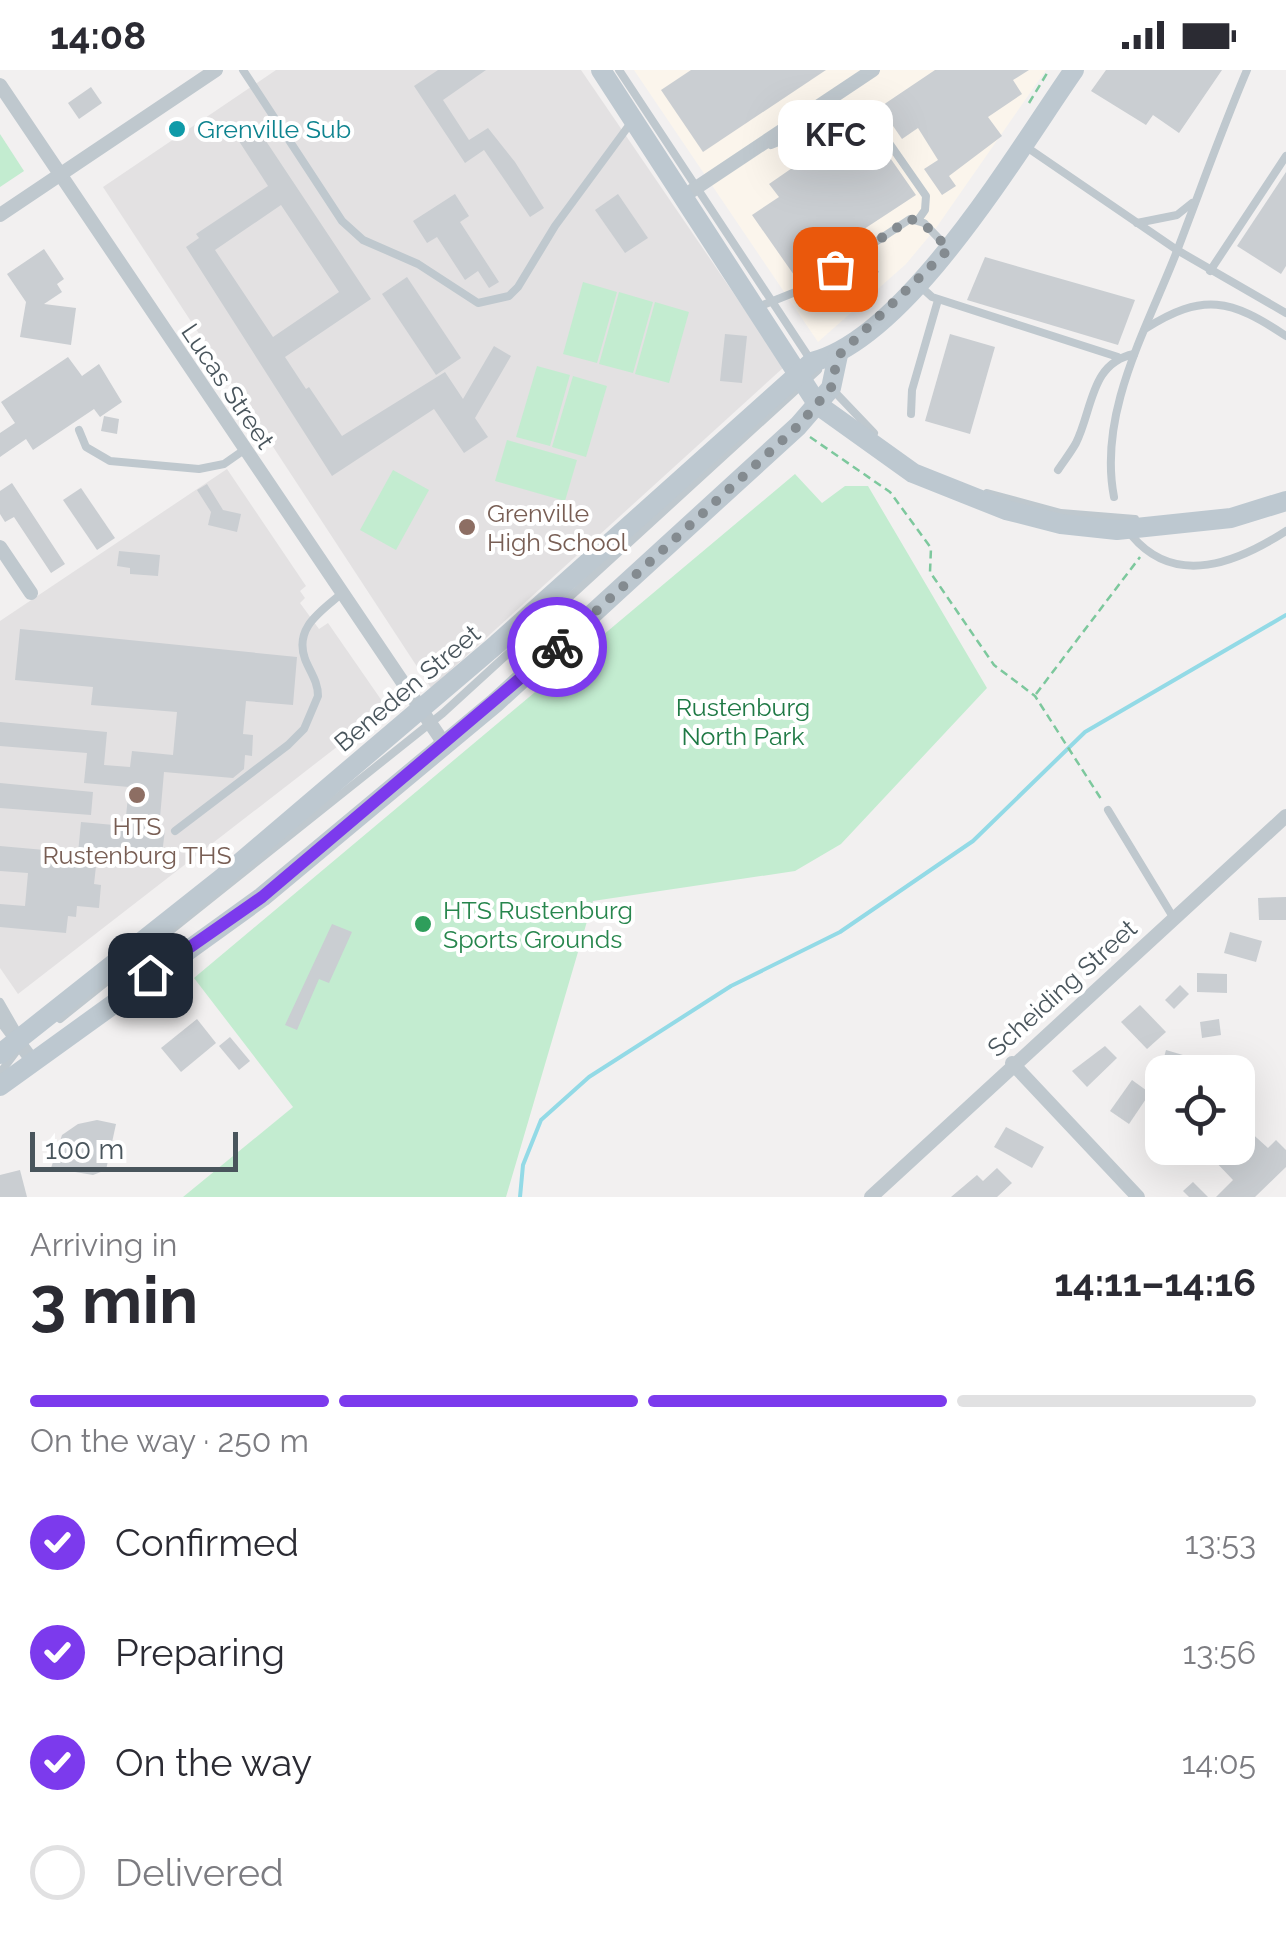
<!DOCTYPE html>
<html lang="en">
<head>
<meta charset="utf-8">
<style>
  :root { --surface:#fff; --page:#f2f2f3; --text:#2b2b33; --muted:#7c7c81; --line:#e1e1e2; --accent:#7c3aed }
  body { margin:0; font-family:Raleway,sans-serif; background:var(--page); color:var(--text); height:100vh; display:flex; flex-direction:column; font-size:38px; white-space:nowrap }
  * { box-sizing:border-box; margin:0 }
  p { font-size:32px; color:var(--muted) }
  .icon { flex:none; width:55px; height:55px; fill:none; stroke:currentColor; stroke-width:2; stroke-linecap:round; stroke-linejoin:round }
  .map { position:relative; height:1127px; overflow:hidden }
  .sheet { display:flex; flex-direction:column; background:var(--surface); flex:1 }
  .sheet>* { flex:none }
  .tools { position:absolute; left:1145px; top:985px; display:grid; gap:20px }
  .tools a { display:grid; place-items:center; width:110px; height:110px; border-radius:20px; background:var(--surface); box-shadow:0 10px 40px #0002; font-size:50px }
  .scale { position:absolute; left:30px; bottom:25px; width:208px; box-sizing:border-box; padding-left:10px; border:5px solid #49555c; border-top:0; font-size:28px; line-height:35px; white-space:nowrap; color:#49555c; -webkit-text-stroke:8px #fff; paint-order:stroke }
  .pin { position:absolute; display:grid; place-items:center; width:85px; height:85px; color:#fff; margin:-42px; border-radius:20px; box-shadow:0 5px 15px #0006 }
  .courier { position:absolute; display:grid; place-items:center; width:100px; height:100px; margin:-50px; border:8px solid #7c3aed; border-radius:50%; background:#fff; color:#222; box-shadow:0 2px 12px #0007 }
  .bubble { position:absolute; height:70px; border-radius:20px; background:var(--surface); box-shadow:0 10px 40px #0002; font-size:32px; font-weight:700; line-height:70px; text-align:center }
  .head em { font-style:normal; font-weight:700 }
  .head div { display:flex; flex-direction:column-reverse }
  .head { display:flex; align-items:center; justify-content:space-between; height:170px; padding:0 30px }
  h1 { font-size:65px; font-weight:700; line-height:75px }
  .bar { display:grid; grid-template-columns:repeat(4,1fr); gap:15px 10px; align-content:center; height:120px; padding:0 30px }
  .bar i { height:12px; border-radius:8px; background:var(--line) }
  .bar .selected { background:var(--accent) }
  .bar p { grid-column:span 4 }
  ol { padding:0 30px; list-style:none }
  li { display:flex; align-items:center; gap:30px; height:110px }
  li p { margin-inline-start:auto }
  li .icon { padding:10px; border-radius:50%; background:var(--accent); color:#fff; stroke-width:4 }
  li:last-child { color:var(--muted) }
  li i { width:55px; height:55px; border:5px solid var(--line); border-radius:50% }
  .status { display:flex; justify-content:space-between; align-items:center; height:70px; padding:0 50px; background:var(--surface); direction:ltr }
  .status svg { height:28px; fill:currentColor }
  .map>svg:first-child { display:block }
  .commercial { fill:#fbf5ec }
  .education { fill:#e3e1e2 }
  .green { fill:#c3ecd0 }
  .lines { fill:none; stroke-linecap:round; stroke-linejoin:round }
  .stream { stroke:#93dae6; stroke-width:4 }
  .building { fill:#caced2; fill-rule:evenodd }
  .path { stroke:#7dc89d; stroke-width:2.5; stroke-dasharray:8 5; stroke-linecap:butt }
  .lane { stroke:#bfc8ce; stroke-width:8 }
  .street { stroke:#bfc8ce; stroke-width:14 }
  .secondary { stroke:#bdc8d0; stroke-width:20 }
  .done { stroke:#848b90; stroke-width:10; stroke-dasharray:0 18 }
  .route { stroke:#7c3aed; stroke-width:12 }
  .culture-dot { fill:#0f9aa8; stroke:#fff; stroke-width:4 }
  .education-dot { fill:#8d6e63; stroke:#fff; stroke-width:4 }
  .leisure-dot { fill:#2e9e5b; stroke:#fff; stroke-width:4 }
  .labels { text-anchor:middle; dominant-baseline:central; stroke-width:8; stroke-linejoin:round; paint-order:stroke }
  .culture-label { font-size:25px; fill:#0d838f; stroke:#fff; text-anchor:start }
  .street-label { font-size:25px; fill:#49555c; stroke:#fff }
  .education-label { font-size:25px; fill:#785e54; stroke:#fff; text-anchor:start }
  .park-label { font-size:25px; fill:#1f7945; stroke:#fff }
  .leisure-label { font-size:25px; fill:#27864d; stroke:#fff; text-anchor:start }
</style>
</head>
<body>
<div class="status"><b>14:08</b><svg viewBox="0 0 49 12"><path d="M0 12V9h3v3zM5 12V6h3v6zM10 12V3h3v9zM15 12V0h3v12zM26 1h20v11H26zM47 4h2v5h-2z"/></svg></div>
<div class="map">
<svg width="1286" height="1127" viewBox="0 0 1286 1127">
  <rect width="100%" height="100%" fill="#f2f0f0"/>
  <path class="commercial" d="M634,0H1046L936,158L906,194L818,272Z"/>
  <g class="education">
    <path d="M276,0H581L784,297L431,618L103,117Z"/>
    <path d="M227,399L306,516L300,521L305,528L300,533L319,559L328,553L382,631V642L18,924L0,898V551Z"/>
  </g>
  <g class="green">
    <path d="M0,64L24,101L0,117Z"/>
    <path d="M583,212L617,222L597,293L563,284Z"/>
    <path d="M619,222L653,232L633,303L599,294Z"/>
    <path d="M655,232L689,242L669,313L635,304Z"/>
    <path d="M537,296L570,305L550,376L516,367Z"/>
    <path d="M573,306L607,316L586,387L552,377Z"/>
    <path d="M507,370L577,390L565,431L495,411Z"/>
    <path d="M393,400L429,420L396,480L360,460Z"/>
    <path d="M795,404L822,433L845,416H868L987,618L841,774L795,801L593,831L506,1127H183L293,1037L194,908Z"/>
  </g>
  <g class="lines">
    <path class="stream" d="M520,1127L523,1095L541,1050L589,1007L731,916L840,862L973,771L1085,662L1286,545"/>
  </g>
  <g class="building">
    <path d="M438,0H486L443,30L469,70L488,58L515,92L544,138L530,147L484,80L465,93L414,16Z"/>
    <path d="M691,0H826L703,82L661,20Z"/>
    <path d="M935,0H1029L1013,10L1022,24L988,47L1002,66L949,106L956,116L942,125L924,99L938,90L918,58L902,69L880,37Z"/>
    <path d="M1106,0H1222L1179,63L1153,45L1146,55L1091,21Z"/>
    <path d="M91,17L102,33L79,49L68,33Z"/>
    <path d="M863,49L916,125L794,205L752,145L779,127L769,114Z"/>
    <path d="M254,53L371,229L285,287L306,319L309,317L342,366L445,302L463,329L494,276L511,286L475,348L488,367L464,383L434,339L332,406L186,177L199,168L196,164L268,116L235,65ZM281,135L339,222L273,267L215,180Z"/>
    <path d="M1286,102V196L1281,204L1237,176Z"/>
    <path d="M455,124L469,146L460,152L499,212L489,218L478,201L465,210L437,167L427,173L413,151Z"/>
    <path d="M618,124L648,168L625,183L595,140Z"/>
    <path d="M44,179L64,209L57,214L62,222L44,234L76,238L71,275L20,267L26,232L7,204Z"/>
    <path d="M868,186L879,202L845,225L834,209Z"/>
    <path d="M985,187L1135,230L1118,275L967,230Z"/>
    <path d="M407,207L461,288L436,305L382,224Z"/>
    <path d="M725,264L747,266L742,313L720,311Z"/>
    <path d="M950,264L995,277L970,364L925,351Z"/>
    <path d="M68,287L82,306L99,294L122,332L100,347L94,339L33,380L26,369L0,387V363L15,353L1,332Z"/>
    <path d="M104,346L119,349L117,364L101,361Z"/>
    <path d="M12,413L65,494L51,503L14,447L5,452L0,444V421Z"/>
    <path d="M207,414L223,440L241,444L237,462L208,455L211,442L197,420Z"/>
    <path d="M81,418L115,468L97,480L63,430Z"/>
    <path d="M119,481L160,485L158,506L130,504V498L117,496Z"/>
    <path d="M20,559L297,587L293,635L246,631L243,664L253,665L252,686L245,685L244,699L233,708L164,702L159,759L165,760L162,784L98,778L94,814L101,815L99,838L77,836L76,847L68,846L66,863L0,857V834L25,836L28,803L0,801V776L78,783L81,752L125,756L129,717L84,713L87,683L0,676V652L107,662L104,695L130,697L132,681L173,685L177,642L91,635L93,617L15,610Z"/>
    <path d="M0,713L93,722L91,745L0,738Z"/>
    <path d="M1286,827V850H1259L1258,828Z"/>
    <path d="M332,854L352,862L329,913L319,909L297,960L285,955Z"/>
    <path d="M1230,862L1262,871L1256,892L1224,883Z"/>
    <path d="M1197,903L1227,904V923L1197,922Z"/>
    <path d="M1180,915L1189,924L1174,939L1165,930Z"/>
    <path d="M1140,935L1166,962L1147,979L1121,952Z"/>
    <path d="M197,949L216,973L181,1002L161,978Z"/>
    <path d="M1219,949L1221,965L1202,968L1200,952Z"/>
    <path d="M230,967L250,991L239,1000L219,976Z"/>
    <path d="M1105,976L1117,988L1087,1017L1072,1001Z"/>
    <path d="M1166,980L1193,988L1189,1002L1161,998Z"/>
    <path d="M1132,1010L1150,1023L1129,1054L1110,1041Z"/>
    <path d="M97,1050L116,1054L106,1100L93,1105L51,1098L62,1065L78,1054Z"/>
    <path d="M1006,1057L1044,1077L1032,1098L994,1077Z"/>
    <path d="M1247,1059L1268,1078L1276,1070L1286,1080V1097L1255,1127H1216L1233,1110L1212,1088L1224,1078H1238V1068Z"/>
    <path d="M997,1098L1012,1113L997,1127H951L977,1105L983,1111Z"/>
    <path d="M20,1100L27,1127H0V1105Z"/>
    <path d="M1193,1112L1208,1127H1189L1183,1121Z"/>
  </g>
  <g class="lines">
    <g class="path">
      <path d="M1029,33L1049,0"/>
      <path d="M810,367L890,422L931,478L930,502L994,595L1035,626L1103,732"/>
      <path d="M1036,624L1140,487"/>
    </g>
    <g class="lane">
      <path d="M243,0L342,151L363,170L418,194L478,233L509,226L518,217L555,156L630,54"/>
      <path d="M619,0L812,292"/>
      <path d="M771,75L864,37L926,126L925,140L918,150"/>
      <path d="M1025,76L1177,180L1286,243"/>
      <path d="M1137,153L1177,145L1192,133"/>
      <path d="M1210,201L1286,86"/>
      <path d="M921,217L932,227L1118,287"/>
      <path d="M758,237L808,217L910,149L924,153L946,176"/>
      <path d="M1145,259C1203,222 1231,229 1286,266"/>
      <path d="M832,319L874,363"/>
      <path d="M911,344L912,320L938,230"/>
      <path d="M79,360L86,377L110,391L199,399L224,394L244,380"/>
      <path d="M1058,400C1064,391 1071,382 1076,373C1093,339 1090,293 1134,284"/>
      <path d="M987,423L1061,443L1135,449"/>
      <path d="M1114,427C1098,344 1145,262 1175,186C1199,124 1221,61 1247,0"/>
      <path d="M1132,466C1176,518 1238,492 1286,461"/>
      <path d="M1108,740L1173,847"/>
      <path d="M175,761L288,675L304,659L318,626C318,611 310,602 305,589C294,558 320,542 341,524"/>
      <path d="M0,932L19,965"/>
      <path d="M60,949L443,643L818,300"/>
      <path d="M0,1003L18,979"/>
    </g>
    <g class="street">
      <path d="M0,15L445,675"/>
      <path d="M684,126L873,0"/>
      <path d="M0,145L216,0"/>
      <path d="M0,477L31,523"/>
      <path d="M0,947L32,990"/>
      <path d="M1012,993L1138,1127"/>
      <path d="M871,1127L1286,746"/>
    </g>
    <g class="secondary">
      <path d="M601,0L818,335L913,403L1006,440L1061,454L1117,460L1231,448L1286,431"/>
      <path d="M0,984L222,808L497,574L812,292C908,268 1018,80 1074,0"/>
      <path d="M0,1016L262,827L495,633L798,356L831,318L838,285"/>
    </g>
  </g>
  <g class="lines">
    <path class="done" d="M557,577L798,356L831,318L838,286L949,179L924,154L910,149L835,199"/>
    <path class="route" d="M150,905L262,827L557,577"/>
  </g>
  <circle class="culture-dot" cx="177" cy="59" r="10"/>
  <g class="education-dot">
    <circle cx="467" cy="457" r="10"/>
    <circle cx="137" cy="725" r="10"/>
  </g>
  <circle class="leisure-dot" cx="423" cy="854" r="10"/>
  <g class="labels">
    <g class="culture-label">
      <text x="197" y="59">Grenville Sub</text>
    </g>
    <g class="street-label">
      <text transform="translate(228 316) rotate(56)">Lucas Street</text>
      <text transform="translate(407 618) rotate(-40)">Beneden Street</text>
      <text transform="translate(1062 918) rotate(-42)">Scheiding Street</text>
    </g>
    <g class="education-label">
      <text x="487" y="443">Grenville<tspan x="487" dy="29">High School</tspan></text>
      <text x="137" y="756" text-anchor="middle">HTS<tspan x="137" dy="29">Rustenburg THS</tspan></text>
    </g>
    <g class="park-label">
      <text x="743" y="637">Rustenburg<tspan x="743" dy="29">North Park</tspan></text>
    </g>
    <g class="leisure-label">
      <text x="443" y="840">HTS Rustenburg<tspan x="443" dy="29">Sports Grounds</tspan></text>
    </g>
  </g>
</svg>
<div class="tools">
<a><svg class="icon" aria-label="locate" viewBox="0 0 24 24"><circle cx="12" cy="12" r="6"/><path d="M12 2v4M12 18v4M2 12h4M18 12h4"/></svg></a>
</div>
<div class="scale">100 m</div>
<div class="pin" style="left:835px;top:199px;background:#ea580c"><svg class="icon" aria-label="bag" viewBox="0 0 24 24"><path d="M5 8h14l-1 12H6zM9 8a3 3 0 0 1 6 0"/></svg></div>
<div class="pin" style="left:150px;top:905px;background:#1f2937"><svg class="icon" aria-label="home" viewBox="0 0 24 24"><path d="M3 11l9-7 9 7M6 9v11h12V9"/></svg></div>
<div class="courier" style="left:557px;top:577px"><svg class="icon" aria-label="bike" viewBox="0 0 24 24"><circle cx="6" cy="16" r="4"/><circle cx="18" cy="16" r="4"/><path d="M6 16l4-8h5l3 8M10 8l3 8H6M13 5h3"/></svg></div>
<div class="bubble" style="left:778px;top:30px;width:115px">KFC</div>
</div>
<section class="sheet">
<div class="head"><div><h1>3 min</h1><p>Arriving in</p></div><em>14:11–14:16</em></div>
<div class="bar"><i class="selected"></i><i class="selected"></i><i class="selected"></i><i></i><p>On the way · 250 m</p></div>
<ol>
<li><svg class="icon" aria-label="check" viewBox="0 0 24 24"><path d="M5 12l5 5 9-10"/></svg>Confirmed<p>13:53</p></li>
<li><svg class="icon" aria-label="check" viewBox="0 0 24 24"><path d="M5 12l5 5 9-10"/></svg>Preparing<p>13:56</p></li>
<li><svg class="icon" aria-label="check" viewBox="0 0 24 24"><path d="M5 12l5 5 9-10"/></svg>On the way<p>14:05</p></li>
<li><i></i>Delivered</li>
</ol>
</section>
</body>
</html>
